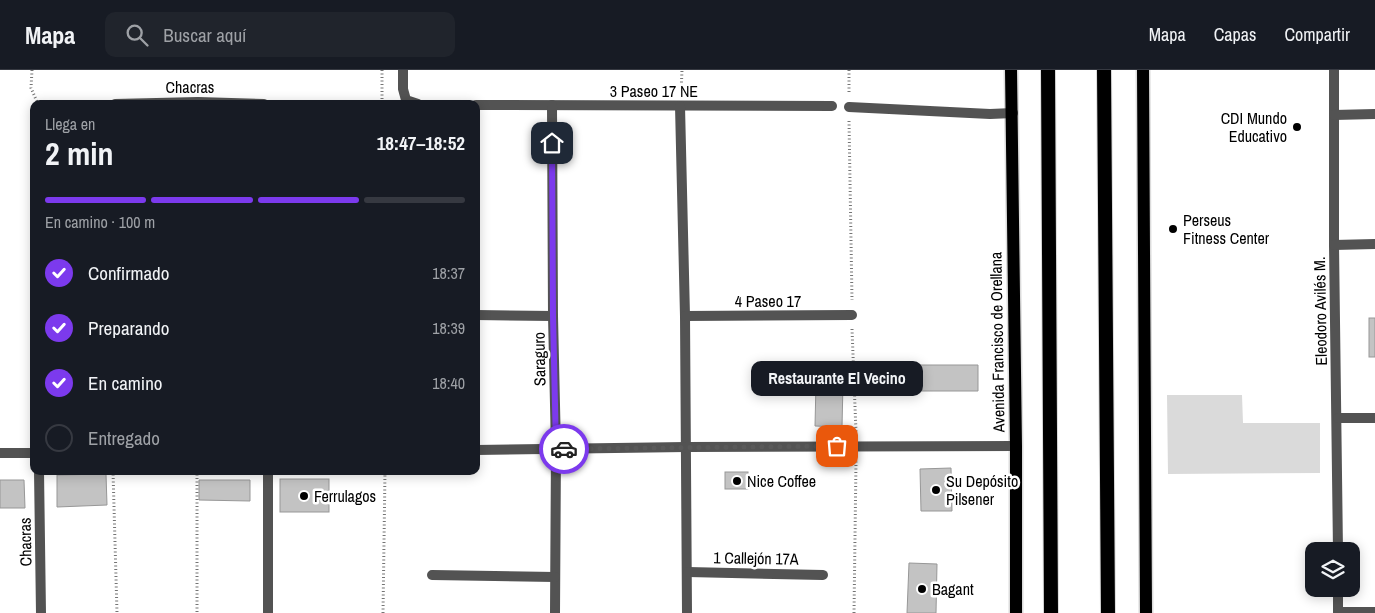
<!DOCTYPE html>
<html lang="es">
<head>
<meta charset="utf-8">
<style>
  :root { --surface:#171b24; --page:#20242c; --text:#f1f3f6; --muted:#9ea1a6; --line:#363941; --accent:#7c3aed }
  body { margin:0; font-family:"Archivo Narrow",sans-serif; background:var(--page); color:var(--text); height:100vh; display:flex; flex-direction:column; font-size:19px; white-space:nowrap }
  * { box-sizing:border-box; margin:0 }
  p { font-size:16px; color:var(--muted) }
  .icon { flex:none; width:28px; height:28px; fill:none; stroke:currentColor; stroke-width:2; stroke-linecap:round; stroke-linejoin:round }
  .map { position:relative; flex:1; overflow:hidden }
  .sheet { position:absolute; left:30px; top:30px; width:450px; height:375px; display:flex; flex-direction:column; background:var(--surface); border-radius:10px; box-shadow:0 2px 12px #0003 }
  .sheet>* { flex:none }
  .fabs { position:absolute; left:1305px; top:472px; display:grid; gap:10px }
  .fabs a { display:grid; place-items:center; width:55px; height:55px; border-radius:10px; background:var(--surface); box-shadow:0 2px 12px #0003; font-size:25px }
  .pin { position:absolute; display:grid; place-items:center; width:42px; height:42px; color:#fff; margin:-21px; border-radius:10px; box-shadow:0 2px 8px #0006 }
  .courier { position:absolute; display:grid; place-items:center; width:50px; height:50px; margin:-25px; border:4px solid #7c3aed; border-radius:50%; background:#fff; color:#222; box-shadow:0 1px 6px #0007 }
  .bubble { position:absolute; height:35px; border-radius:10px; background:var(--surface); box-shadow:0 2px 12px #0003; font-size:16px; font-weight:700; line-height:35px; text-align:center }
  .summary em { font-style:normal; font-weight:700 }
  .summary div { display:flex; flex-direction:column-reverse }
  .summary { display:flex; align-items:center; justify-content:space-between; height:85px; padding:0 15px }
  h1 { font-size:32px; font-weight:700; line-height:38px }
  .bar { display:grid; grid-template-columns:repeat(4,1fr); gap:8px 5px; align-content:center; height:60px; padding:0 15px }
  .bar i { height:6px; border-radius:4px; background:var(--line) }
  .bar .current { background:var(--accent) }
  .bar p { grid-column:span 4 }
  ol { padding:0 15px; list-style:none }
  li { display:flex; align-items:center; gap:15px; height:55px }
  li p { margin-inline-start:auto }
  li .icon { padding:5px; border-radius:50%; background:var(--accent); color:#fff; stroke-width:4 }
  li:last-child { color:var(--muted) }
  li i { width:28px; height:28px; border:2px solid var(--line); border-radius:50% }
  header { display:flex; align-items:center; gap:30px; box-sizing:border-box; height:70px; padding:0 25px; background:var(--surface); border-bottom:1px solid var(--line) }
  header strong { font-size:24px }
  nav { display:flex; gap:28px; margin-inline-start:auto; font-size:18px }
  .search { width:350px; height:45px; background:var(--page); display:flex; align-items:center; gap:12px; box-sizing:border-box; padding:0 18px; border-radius:10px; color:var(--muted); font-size:19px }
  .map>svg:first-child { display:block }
  .green { fill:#dadada }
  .building { fill:#c3c3c3; stroke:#979797 }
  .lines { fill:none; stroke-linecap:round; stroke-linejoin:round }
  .primary-casing { stroke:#dbdbdb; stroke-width:15 }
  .trunk-casing { stroke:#dbdbdb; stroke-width:16 }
  .path { stroke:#757575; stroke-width:3; stroke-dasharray:1 2.5; stroke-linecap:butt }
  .service { stroke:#535353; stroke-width:10 }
  .minor { stroke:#535353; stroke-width:10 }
  .tertiary { stroke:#535353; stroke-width:10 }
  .primary { stroke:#000; stroke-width:12 }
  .trunk { stroke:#000; stroke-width:14 }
  .done { stroke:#595959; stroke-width:5; stroke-dasharray:0 9 }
  .route { stroke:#7c3aed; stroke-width:6 }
  .poi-dot { fill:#000; stroke:#fff; stroke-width:2 }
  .labels { text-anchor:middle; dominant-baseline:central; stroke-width:5; stroke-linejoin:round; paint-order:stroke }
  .street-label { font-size:16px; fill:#000; stroke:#fff }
  .poi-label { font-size:16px; fill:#000; stroke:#fff; text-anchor:start }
</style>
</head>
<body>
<header>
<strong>Mapa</strong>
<div class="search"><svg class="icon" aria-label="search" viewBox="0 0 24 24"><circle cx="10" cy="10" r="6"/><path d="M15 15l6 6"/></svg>Buscar aquí</div>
<nav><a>Mapa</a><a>Capas</a><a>Compartir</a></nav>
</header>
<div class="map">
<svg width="1375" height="543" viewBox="0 0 1375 543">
  <rect width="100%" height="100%" fill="#fff"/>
  <path class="green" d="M1167,325H1242L1243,353H1320V403L1168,404Z"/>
  <g class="building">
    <rect x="1369" y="248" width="6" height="39"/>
    <path d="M899,295H978V321H900Z"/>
    <path d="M816,313H843L842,357L815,356Z"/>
    <path d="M951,398L952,441H921L920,399Z"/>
    <rect x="725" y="402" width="23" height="17"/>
    <path d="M106,404L107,435L57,437V405Z"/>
    <rect x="280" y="409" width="49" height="33"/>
    <path d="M0,410H24L25,438H0Z"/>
    <path d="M199,410H250V431L199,430Z"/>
    <path d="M909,493L937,494L936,543H907Z"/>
  </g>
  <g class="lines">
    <defs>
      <g id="primary">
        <path d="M1011,0L1016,376V543"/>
        <path d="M1143,0L1146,543"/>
      </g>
      <g id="trunk">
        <path d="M1048,0L1051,543"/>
        <path d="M1104,0L1108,543"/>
      </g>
    </defs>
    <use href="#primary" class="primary-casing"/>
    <use href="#trunk" class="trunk-casing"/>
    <g class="path">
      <path d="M32,0L31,18L38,34"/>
      <path d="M382,0V34"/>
      <path d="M849,0V22"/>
      <path d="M681,23L682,0"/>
      <path d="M849,51L852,230"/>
      <path d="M852,259L856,362"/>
      <path d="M113,401L117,543"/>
      <path d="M197,401V543"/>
      <path d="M383,543L385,401"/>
      <path d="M854,543L856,391"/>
    </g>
    <path class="service" d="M849,37L990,44L1013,43"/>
    <g class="minor">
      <path d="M403,0V19L406,30L418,34"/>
      <path d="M1334,0V175L1338,481"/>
      <path d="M115,34L198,32L264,34"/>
      <path d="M476,35L832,36"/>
      <path d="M552,35L553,246L556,379L555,543"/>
      <path d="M680,36L685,246L687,543"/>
      <path d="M1334,45L1375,44"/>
      <path d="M1334,175L1375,174"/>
      <path d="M476,245L553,246"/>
      <path d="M685,246L852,245"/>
      <path d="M1338,348H1375"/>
      <path d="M39,401L41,543"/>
      <path d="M268,401V543"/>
      <path d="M688,502L823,505"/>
      <path d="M432,505L555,507"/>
      <path d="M1338,519V543"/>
      <path d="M1338,542H1375"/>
    </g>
    <g class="tertiary">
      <path d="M476,380L686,377L1016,376"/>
      <path d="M0,383H34"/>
    </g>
    <use href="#primary" class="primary"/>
    <use href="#trunk" class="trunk"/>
  </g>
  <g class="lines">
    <path class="done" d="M564,379L837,376"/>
    <path class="route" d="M552,73L553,246L556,379H564"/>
  </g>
  <g class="poi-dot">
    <circle cx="1297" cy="57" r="5"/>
    <circle cx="1173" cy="159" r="5"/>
    <circle cx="737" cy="411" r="5"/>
    <circle cx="936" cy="420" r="5"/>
    <circle cx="304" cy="426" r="5"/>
    <circle cx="922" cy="519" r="5"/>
  </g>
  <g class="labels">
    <g class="street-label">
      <text x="190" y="17">Chacras</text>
      <text x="654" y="21">3 Paseo 17 NE</text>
      <text x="768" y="231">4 Paseo 17</text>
      <text transform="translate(1320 241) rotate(-91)">Eleodoro Avilés M.</text>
      <text transform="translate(997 272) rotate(-91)">Avenida Francisco de Orellana</text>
      <text transform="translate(539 289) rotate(-91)">Saraguro</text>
      <text transform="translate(25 472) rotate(-91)">Chacras</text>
      <text transform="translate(756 488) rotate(1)">1 Callejón 17A</text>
    </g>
    <g class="poi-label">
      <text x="1287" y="48" text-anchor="end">CDI Mundo<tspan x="1287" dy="18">Educativo</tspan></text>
      <text x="1183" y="150">Perseus<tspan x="1183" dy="18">Fitness Center</tspan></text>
      <text x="747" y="411">Nice Coffee</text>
      <text x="946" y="411">Su Depósito<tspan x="946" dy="18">Pilsener</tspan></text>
      <text x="314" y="426">Ferrulagos</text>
      <text x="932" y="519">Bagant</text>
    </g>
  </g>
</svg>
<div class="fabs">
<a><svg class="icon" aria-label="layers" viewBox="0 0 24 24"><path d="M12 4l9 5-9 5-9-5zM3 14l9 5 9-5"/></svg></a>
</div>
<div class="pin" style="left:837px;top:376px;background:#ea580c"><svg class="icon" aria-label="bag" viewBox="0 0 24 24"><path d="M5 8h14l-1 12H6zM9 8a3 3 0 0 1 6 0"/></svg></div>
<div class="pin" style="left:552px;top:73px;background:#1f2937"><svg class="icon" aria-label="home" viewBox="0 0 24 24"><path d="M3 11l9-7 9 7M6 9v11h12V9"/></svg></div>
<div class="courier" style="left:564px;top:379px"><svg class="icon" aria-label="car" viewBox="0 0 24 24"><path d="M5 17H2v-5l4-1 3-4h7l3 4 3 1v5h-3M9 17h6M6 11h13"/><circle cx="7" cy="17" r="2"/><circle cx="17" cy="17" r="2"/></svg></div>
<div class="bubble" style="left:751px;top:291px;width:172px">Restaurante El Vecino</div>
<section class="sheet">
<div class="summary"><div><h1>2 min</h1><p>Llega en</p></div><em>18:47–18:52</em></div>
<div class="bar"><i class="current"></i><i class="current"></i><i class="current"></i><i></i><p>En camino · 100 m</p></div>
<ol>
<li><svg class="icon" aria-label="check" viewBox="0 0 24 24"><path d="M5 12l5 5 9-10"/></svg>Confirmado<p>18:37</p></li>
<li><svg class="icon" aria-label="check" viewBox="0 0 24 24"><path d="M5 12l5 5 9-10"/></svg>Preparando<p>18:39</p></li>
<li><svg class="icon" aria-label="check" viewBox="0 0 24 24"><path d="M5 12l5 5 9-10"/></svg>En camino<p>18:40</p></li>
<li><i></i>Entregado</li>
</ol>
</section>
</div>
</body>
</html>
